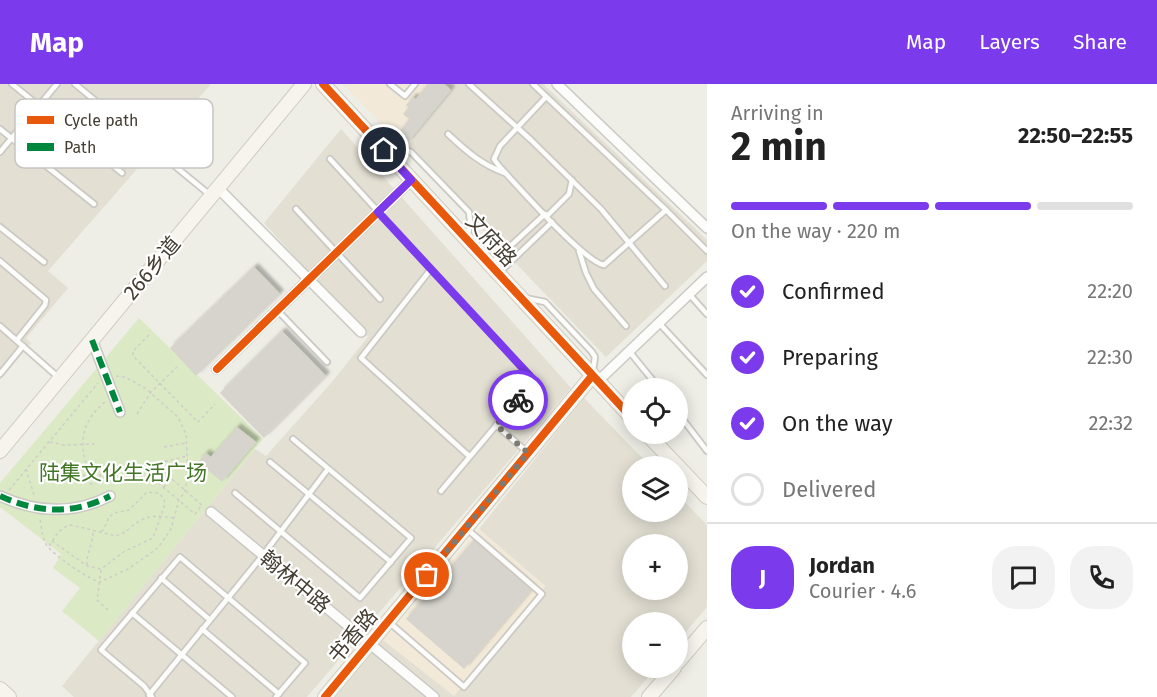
<!DOCTYPE html>
<html lang="en">
<head>
<meta charset="utf-8">
<style>
  :root { --surface:#fff; --page:#f2f2f2; --text:#222; --muted:#767676; --line:#e0e0e0; --accent:#7c3aed }
  body { margin:0; font-family:"Fira Sans","Noto Sans SC",sans-serif; background:var(--page); color:var(--text); height:100vh; display:flex; flex-direction:column; font-size:22px; white-space:nowrap }
  * { box-sizing:border-box; margin:0 }
  p { font-size:20px; color:var(--muted) }
  .icon { flex:none; width:33px; height:33px; fill:none; stroke:currentColor; stroke-width:2; stroke-linecap:round; stroke-linejoin:round }
  .map { position:relative; flex:1; overflow:hidden }
  .panel { display:flex; flex-direction:column; background:var(--surface); width:450px }
  .panel>* { flex:none }
  .buttons { position:absolute; left:622px; top:294px; display:grid; gap:12px }
  .buttons a { display:grid; place-items:center; width:66px; height:66px; border-radius:50%; background:var(--surface); box-shadow:0 3px 15px #0003; font-size:30px }
  .pin { position:absolute; display:grid; place-items:center; width:51px; height:51px; color:#fff; margin:-26px; border:3px solid #fff; border-radius:50%; box-shadow:0 2px 6px #0007 }
  .courier { position:absolute; display:grid; place-items:center; width:60px; height:60px; margin:-30px; border:4px solid #7c3aed; border-radius:50%; background:#fff; color:#222; box-shadow:0 2px 8px #0007 }
  .summary em { font-style:normal; font-weight:700 }
  .summary div { display:flex; flex-direction:column-reverse }
  .summary { display:flex; align-items:center; justify-content:space-between; height:102px; padding:0 24px }
  h1 { font-size:39px; font-weight:700; line-height:45px }
  .bar { display:grid; grid-template-columns:repeat(4,1fr); gap:9px 6px; align-content:center; height:72px; padding:0 24px }
  .bar i { height:8px; border-radius:4px; background:var(--line) }
  .bar .active { background:var(--accent) }
  .bar p { grid-column:span 4 }
  .line { display:flex; align-items:center; gap:15px; padding:0 24px; border-top:2px solid var(--line) }
  .line div { flex:1 }
  .round { display:grid; place-items:center; flex:none; width:63px; height:63px; border-radius:24px; background:var(--page) }
  ol { padding:0 24px; list-style:none }
  li { display:flex; align-items:center; gap:18px; height:66px }
  li p { margin-inline-start:auto }
  li .icon { padding:6px; border-radius:50%; background:var(--accent); color:#fff; stroke-width:4 }
  li:last-child { color:var(--muted) }
  li i { width:33px; height:33px; border:3px solid var(--line); border-radius:50% }
  header { display:flex; align-items:center; gap:36px; box-sizing:border-box; height:84px; padding:0 30px; background:var(--accent); color:#fff }
  header strong { font-size:28px }
  nav { display:flex; gap:33px; margin-inline-start:auto; font-size:21px }
  main { display:flex; flex:1; min-height:0 }
  .map>svg:first-child { display:block }
  .residential { fill:#e3dfd3; fill-rule:evenodd }
  .commercial { fill:#f2e9d8 }
  .green { fill:#dbeac5 }
  .building { fill:#d6d4cd; stroke:#d7d4cc; stroke-width:1.5; filter:url(#shadow) }
  .lines { fill:none; stroke-linecap:round; stroke-linejoin:round }
  .lane-casing { stroke:#cbc9c3; stroke-width:8 }
  .street-casing { stroke:#cbc9c3; stroke-width:12 }
  .secondary-casing { stroke:#cfccbe; stroke-width:16 }
  .path { stroke:#d0cdc9; stroke-width:1.5; stroke-dasharray:3 3; stroke-linecap:butt }
  .lane { stroke:#fcfcfb; stroke-width:4.5 }
  .street { stroke:#fcfcfb; stroke-width:9 }
  .secondary { stroke:#f6f4ed; stroke-width:14 }
  .quiet { stroke:#00873e; stroke-width:6; stroke-dasharray:12 6; stroke-linecap:butt }
  .cycleway-casing { stroke:#fff; stroke-width:11 }
  .cycleway { stroke:#e8590c; stroke-width:8 }
  .done { stroke:#807b72; stroke-width:6; stroke-dasharray:0 10.8 }
  .route { stroke:#7c3aed; stroke-width:8 }
  .labels { text-anchor:middle; dominant-baseline:central; stroke-width:4.5; stroke-linejoin:round; paint-order:stroke }
  .street-label { font-size:21px; fill:#443e33; stroke:#fff }
  .park-label { font-size:21px; fill:#437626; stroke:#fff }
  .key { fill:#fff; stroke:#c7c5c2; stroke-width:1.5 }
  .key-label { font-size:16px; fill:#443e33 }
</style>
</head>
<body>
<header>
<strong>Map</strong>
<nav><a>Map</a><a>Layers</a><a>Share</a></nav>
</header>
<main>
<div class="map">
<svg width="707" height="613" viewBox="0 0 707 613">
  <defs>
    <filter id="shadow"><feDropShadow dx="4" dy="-4" stdDeviation="1.5" flood-color="#0004"/></filter>
  </defs>
  <rect width="100%" height="100%" fill="#eeede6"/>
  <g class="residential">
    <path d="M0,0H211L48,187L68,204L26,254L31,259L0,296Z"/>
    <path d="M453,0H543L707,156V177L606,273L403,62Z"/>
    <path d="M341,45L571,304L307,613H74L62,602L255,365L266,372L332,298L368,253L264,139Z"/>
    <path d="M584,314L650,382H633V428H678V411L707,441V523L678,557V538H633V584H656L631,613H336L383,556L454,611L545,502L479,445ZM633,460H678V506H633Z"/>
  </g>
  <g class="commercial">
    <path d="M343,0H453L403,62Z"/>
    <path d="M479,445L545,503L454,612L383,556Z"/>
  </g>
  <path class="green" d="M139,234L263,355L99,557L62,527L80,504L53,484L61,470L0,423V399Z"/>
  <g class="building">
    <path d="M429,0H443L450,6L408,57L399,50L410,35L404,30L410,23L407,21L413,14L416,16Z"/>
    <path d="M254,184L279,210L196,291L171,264Z"/>
    <path d="M282,248L325,292L264,353L221,309Z"/>
    <path d="M237,344L255,358L222,397L199,378L206,370L211,374Z"/>
    <path d="M474,457L531,505L464,584L407,535Z"/>
  </g>
  <g class="lines">
    <defs>
      <g id="lane">
        <path d="M12,0L122,89"/>
        <path d="M75,0L210,111"/>
        <path d="M390,0L405,12L415,0"/>
        <path d="M469,0L531,56L601,125L665,202"/>
        <path d="M533,0L666,126L707,167"/>
        <path d="M546,13L500,62L494,75L499,82C516,100 584,178 604,181L666,126"/>
        <path d="M0,45L94,120"/>
        <path d="M448,50C466,67 482,81 505,89"/>
        <path d="M387,66L398,64L411,68L469,128L470,137L468,152"/>
        <path d="M0,68L57,0"/>
        <path d="M330,75L431,185L361,274L469,372"/>
        <path d="M296,125L380,215"/>
        <path d="M547,132L569,110L572,96"/>
        <path d="M0,143L44,178"/>
        <path d="M579,167L586,189L594,205L626,242"/>
        <path d="M0,177L46,216L45,221L17,256"/>
        <path d="M492,179L545,130"/>
        <path d="M431,185L530,292L531,296L526,306L441,407"/>
        <path d="M500,188L552,138"/>
        <path d="M689,210L707,230"/>
        <path d="M525,214L545,218L592,268L595,273L593,287"/>
        <path d="M277,226L327,278"/>
        <path d="M659,239L707,291"/>
        <path d="M0,242L58,293"/>
        <path d="M629,267L659,304"/>
        <path d="M0,290L23,262"/>
        <path d="M678,329L707,367"/>
        <path d="M496,341L526,367"/>
        <path d="M270,378L391,478"/>
        <path d="M235,409L360,514L411,454L293,355"/>
        <path d="M161,494L210,536"/>
        <path d="M132,529L232,613"/>
        <path d="M390,539L464,603L542,510L467,445"/>
        <path d="M202,545L279,610"/>
        <path d="M149,611L263,471L328,385"/>
        <path d="M152,613L144,602L101,566L180,473L305,579L276,613"/>
      </g>
      <g id="street">
        <path d="M557,0L707,144"/>
        <path d="M218,104L361,248"/>
        <path d="M92,256L120,328"/>
        <path d="M217,285L411,96"/>
        <path d="M597,298L707,193"/>
        <path d="M0,412C37,429 73,431 110,412"/>
        <path d="M211,428L434,613"/>
      </g>
      <g id="secondary">
        <path d="M323,0L633,335"/>
        <path d="M647,350L707,413"/>
        <path d="M0,367L304,0"/>
        <path d="M678,578L707,544"/>
        <path d="M0,605L9,613"/>
        <path d="M325,613L592,292"/>
        <path d="M649,613L674,584"/>
      </g>
    </defs>
    <use href="#lane" class="lane-casing"/>
    <use href="#street" class="street-casing"/>
    <use href="#secondary" class="secondary-casing"/>
    <g class="path">
      <path d="M149,251L133,267V272L198,338L215,320"/>
      <path d="M137,330L151,308L177,283"/>
      <path d="M50,358L64,361L96,360"/>
      <path d="M164,363L186,359"/>
      <path d="M159,379L187,372"/>
      <circle cx="92" cy="392" r="8"/>
      <path d="M26,385L35,414"/>
      <path d="M88,385C78,358 82,337 105,318"/>
      <path d="M149,391L195,430L202,421L157,382"/>
      <path d="M67,394L83,393"/>
      <path d="M164,403L171,395"/>
      <path d="M9,406L98,299"/>
      <path d="M40,436C42,445 42,456 48,463C57,473 88,495 100,498L128,485L158,464L171,445L179,416L185,407L188,391L186,350L178,333L145,304L125,293L116,292"/>
      <path d="M52,457L87,482L101,485L125,467L153,454L165,420L164,415L159,409L147,408L129,426L114,429L109,433L104,445L100,449"/>
      <path d="M49,462C55,453 60,443 71,441L116,452C123,450 127,447 132,442C146,431 157,431 174,434"/>
      <path d="M87,481C86,470 93,460 93,448"/>
      <path d="M101,486L97,516L109,527"/>
    </g>
    <use href="#lane" class="lane"/>
    <use href="#street" class="street"/>
    <use href="#secondary" class="secondary"/>
    <g class="quiet">
      <path d="M92,256L120,328"/>
      <path d="M0,412C37,429 73,431 110,412"/>
    </g>
    <defs>
      <g id="cycleway">
        <path d="M323,0L633,335"/>
        <path d="M217,285L411,96"/>
        <path d="M325,613L592,292"/>
      </g>
    </defs>
    <use href="#cycleway" class="cycleway-casing"/>
    <use href="#cycleway" class="cycleway"/>
  </g>
  <g class="lines">
    <path class="done" d="M427,491L528,369L496,341L518,316"/>
    <path class="route" d="M384,66L411,96L378,128L530,292C533,302 524,309 518,316"/>
  </g>
  <g class="labels">
    <g class="street-label">
      <text transform="translate(491 156) rotate(47)">文府路</text>
      <text transform="translate(152 184) rotate(-50)">266乡道</text>
      <text transform="translate(295 498) rotate(40)">翰林中路</text>
      <text transform="translate(353 552) rotate(-50)">书香路</text>
    </g>
    <g class="park-label">
      <text x="123" y="389">陆集文化生活广场</text>
    </g>
  </g>
  <rect x="15" y="15" width="198" height="69" rx="9" class="key"/>
  <rect x="27" y="32" width="27" height="8" fill="#e8590c"/>
  <rect x="27" y="59" width="27" height="8" fill="#00873e"/>
  <g class="key-label">
    <text x="64" y="42">Cycle path</text>
    <text x="64" y="69">Path</text>
  </g>
</svg>
<div class="buttons">
<a><svg class="icon" aria-label="locate" viewBox="0 0 24 24"><circle cx="12" cy="12" r="6"/><path d="M12 2v4M12 18v4M2 12h4M18 12h4"/></svg></a>
<a><svg class="icon" aria-label="layers" viewBox="0 0 24 24"><path d="M12 4l9 5-9 5-9-5zM3 14l9 5 9-5"/></svg></a>
<a>+</a>
<a>−</a>
</div>
<div class="pin" style="left:427px;top:491px;background:#ea580c"><svg class="icon" aria-label="bag" viewBox="0 0 24 24"><path d="M5 8h14l-1 12H6zM9 8a3 3 0 0 1 6 0"/></svg></div>
<div class="pin" style="left:384px;top:66px;background:#1f2937"><svg class="icon" aria-label="home" viewBox="0 0 24 24"><path d="M3 11l9-7 9 7M6 9v11h12V9"/></svg></div>
<div class="courier" style="left:518px;top:316px"><svg class="icon" aria-label="bike" viewBox="0 0 24 24"><circle cx="6" cy="16" r="4"/><circle cx="18" cy="16" r="4"/><path d="M6 16l4-8h5l3 8M10 8l3 8H6M13 5h3"/></svg></div>
</div>
<section class="panel">
<div class="summary"><div><h1>2 min</h1><p>Arriving in</p></div><em>22:50–22:55</em></div>
<div class="bar"><i class="active"></i><i class="active"></i><i class="active"></i><i></i><p>On the way · 220 m</p></div>
<ol>
<li><svg class="icon" aria-label="check" viewBox="0 0 24 24"><path d="M5 12l5 5 9-10"/></svg>Confirmed<p>22:20</p></li>
<li><svg class="icon" aria-label="check" viewBox="0 0 24 24"><path d="M5 12l5 5 9-10"/></svg>Preparing<p>22:30</p></li>
<li><svg class="icon" aria-label="check" viewBox="0 0 24 24"><path d="M5 12l5 5 9-10"/></svg>On the way<p>22:32</p></li>
<li><i></i>Delivered</li>
</ol>
<div class="line" style="height:108px"><b class="round" style="background:var(--accent);color:#fff">J</b><div><b>Jordan</b><p>Courier · 4.6</p></div><a class="round"><svg class="icon" aria-label="chat" viewBox="0 0 24 24"><path d="M4 5h16v11H9l-5 4z"/></svg></a><a class="round"><svg class="icon" aria-label="phone" viewBox="0 0 24 24"><path d="M5 4h4l2 5-3 2q2 4 5 5l2-3 5 2v4C11 20 4 13 5 4z"/></svg></a></div>
</section>
</main>
</body>
</html>
